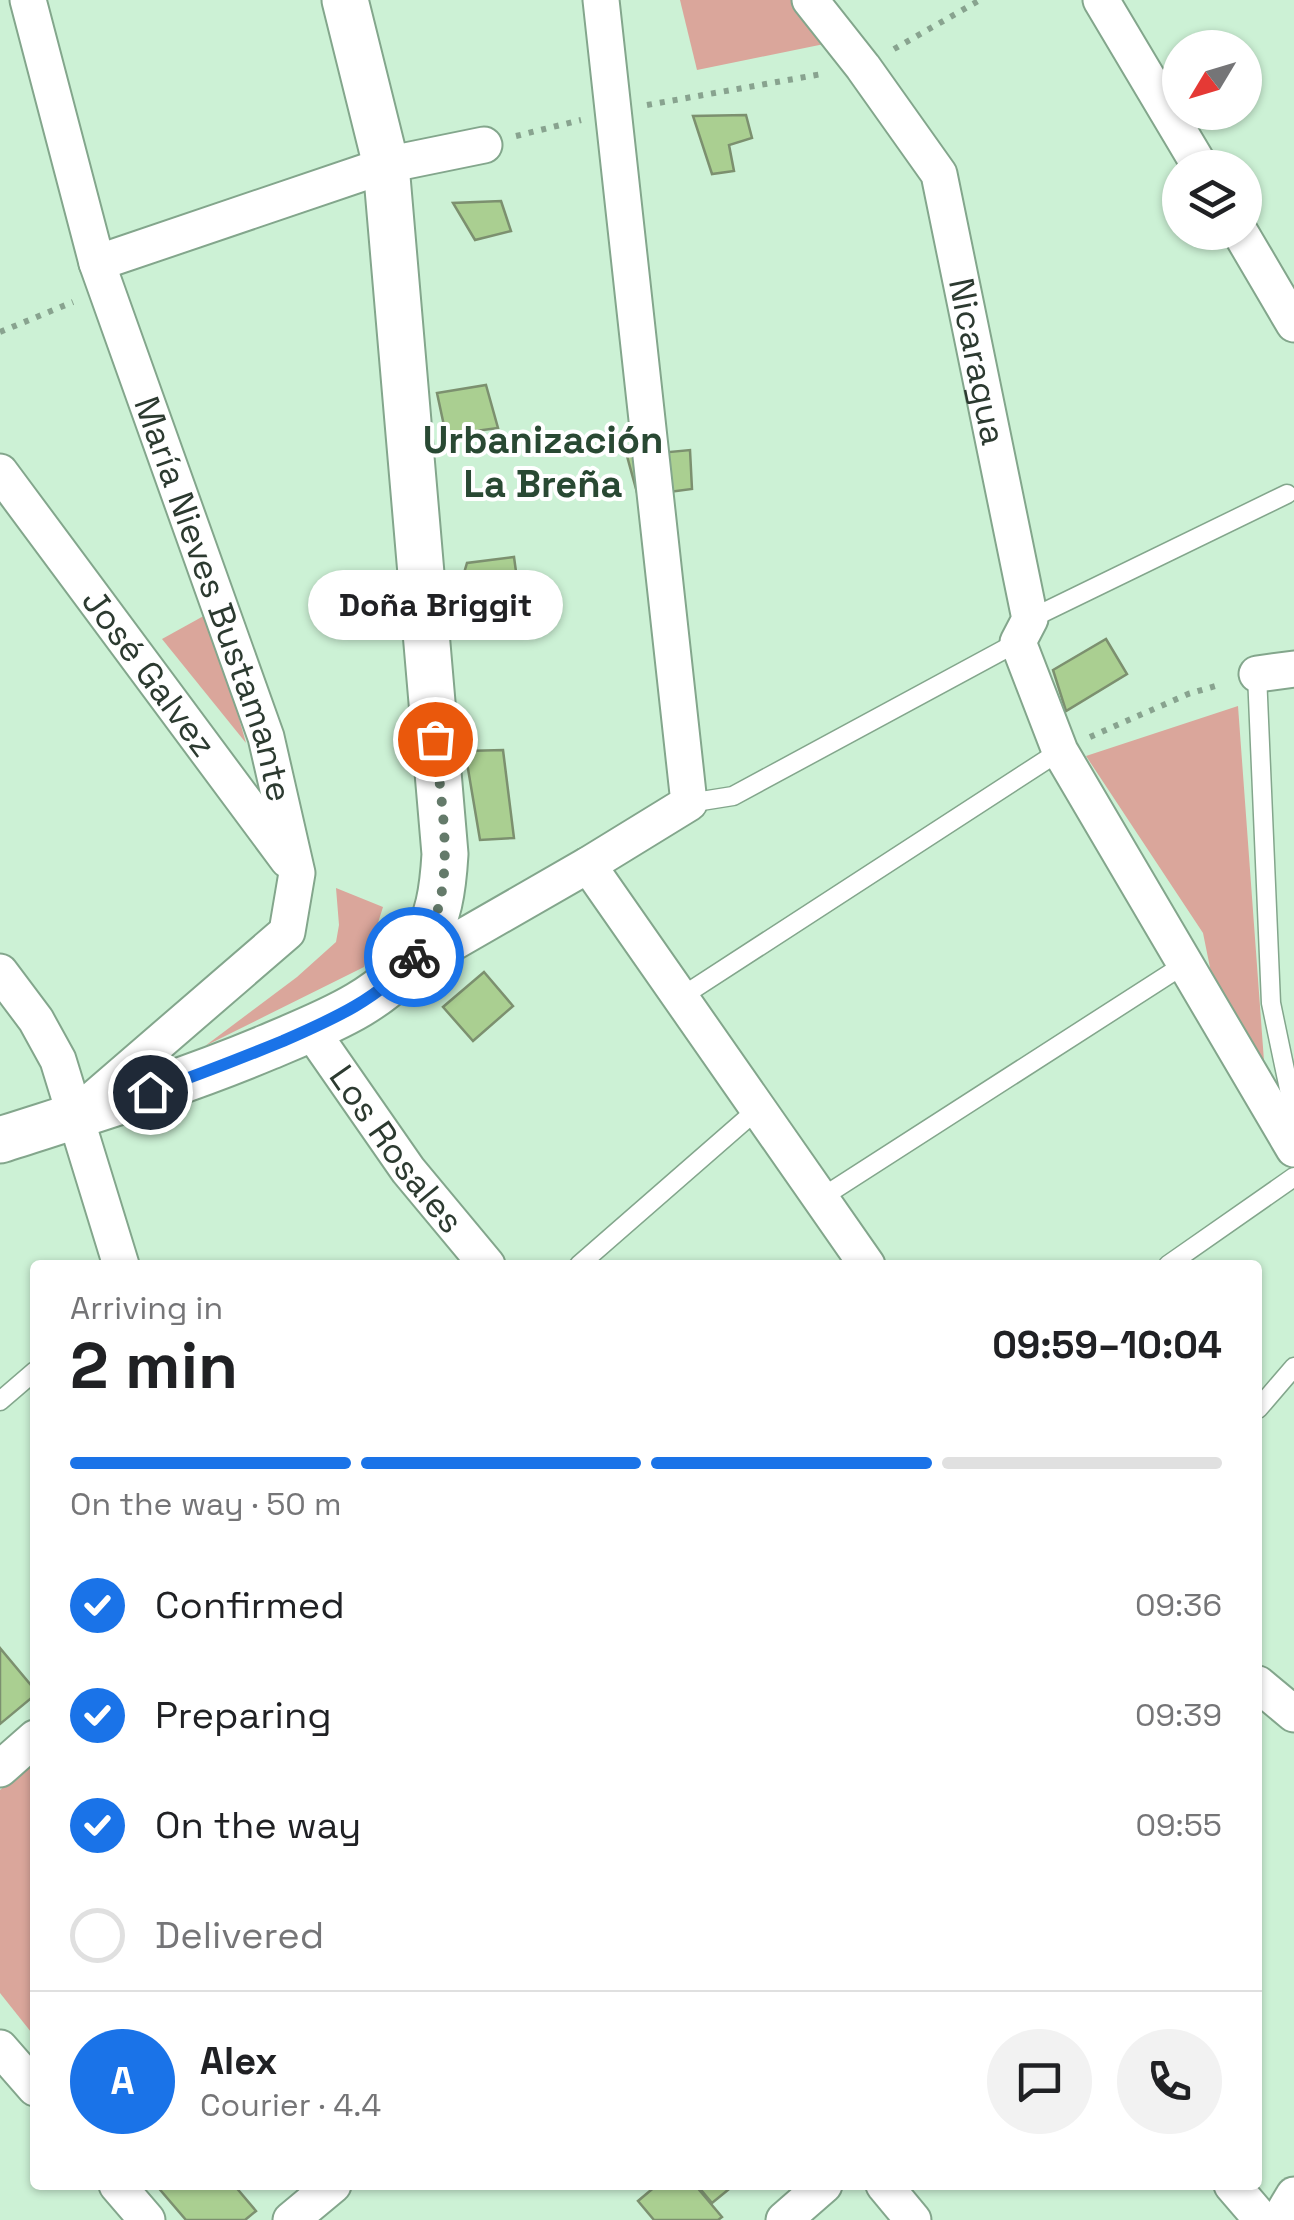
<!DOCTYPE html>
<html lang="en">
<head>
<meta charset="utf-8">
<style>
  :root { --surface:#fff; --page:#f2f2f2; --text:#202124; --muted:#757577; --line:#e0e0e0; --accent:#1a73e8 }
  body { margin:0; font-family:"Space Grotesk",sans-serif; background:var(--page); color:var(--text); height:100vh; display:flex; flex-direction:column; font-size:38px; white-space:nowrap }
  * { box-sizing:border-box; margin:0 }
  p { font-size:32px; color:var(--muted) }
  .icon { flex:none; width:55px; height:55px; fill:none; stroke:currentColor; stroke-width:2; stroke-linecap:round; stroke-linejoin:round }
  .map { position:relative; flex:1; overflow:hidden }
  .side { position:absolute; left:30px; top:1260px; width:1232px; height:930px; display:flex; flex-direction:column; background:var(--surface); border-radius:10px; box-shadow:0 2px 8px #0004 }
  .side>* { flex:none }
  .needle { width:65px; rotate:232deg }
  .tools { position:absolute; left:1162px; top:30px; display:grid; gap:20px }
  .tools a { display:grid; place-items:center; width:100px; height:100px; border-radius:50%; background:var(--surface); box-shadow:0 2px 8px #0004; font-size:50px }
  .pin { position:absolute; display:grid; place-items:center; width:85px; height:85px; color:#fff; margin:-42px; border:5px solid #fff; border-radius:50%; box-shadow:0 2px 10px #0007 }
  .courier { position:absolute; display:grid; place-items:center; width:100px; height:100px; margin:-50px; border:8px solid #1a73e8; border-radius:50%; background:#fff; color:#222; box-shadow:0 2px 12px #0007 }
  .bubble { position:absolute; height:70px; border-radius:35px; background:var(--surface); box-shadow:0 2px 8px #0004; font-size:32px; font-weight:800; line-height:70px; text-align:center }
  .head em { font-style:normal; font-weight:800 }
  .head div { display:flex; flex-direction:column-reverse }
  .head { display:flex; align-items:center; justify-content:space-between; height:170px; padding:0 40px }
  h1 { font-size:65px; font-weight:800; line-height:75px }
  .bar { display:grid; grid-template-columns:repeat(4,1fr); gap:15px 10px; align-content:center; height:120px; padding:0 40px }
  .bar i { height:12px; border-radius:8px; background:var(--line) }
  .bar .active { background:var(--accent) }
  .bar p { grid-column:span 4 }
  .line { display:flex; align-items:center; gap:25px; padding:0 40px; border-top:2px solid var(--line) }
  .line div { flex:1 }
  .round { display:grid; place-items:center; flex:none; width:105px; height:105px; border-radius:52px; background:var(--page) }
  ol { padding:0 40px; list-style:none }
  li { display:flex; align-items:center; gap:30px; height:110px }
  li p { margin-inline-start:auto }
  li .icon { padding:10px; border-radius:50%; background:var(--accent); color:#fff; stroke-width:4 }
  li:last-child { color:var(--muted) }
  li i { width:55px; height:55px; border:5px solid var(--line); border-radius:50% }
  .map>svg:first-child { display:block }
  .green { fill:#daa69b }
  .building { fill:#aacf91; stroke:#7c906f; stroke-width:2.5 }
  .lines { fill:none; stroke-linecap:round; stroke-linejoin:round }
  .service-casing { stroke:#83a68c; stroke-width:21 }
  .minor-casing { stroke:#83a68c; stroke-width:39 }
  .tertiary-casing { stroke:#83a68c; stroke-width:49 }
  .path { stroke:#88a38f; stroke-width:6; stroke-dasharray:5 8; stroke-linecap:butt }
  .service { stroke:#fff; stroke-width:18 }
  .minor { stroke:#fff; stroke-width:35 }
  .tertiary { stroke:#fff; stroke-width:45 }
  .done { stroke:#647a6a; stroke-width:10; stroke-dasharray:0 18 }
  .route { stroke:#1a73e8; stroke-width:12 }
  .labels { text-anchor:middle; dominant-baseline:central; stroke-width:8; stroke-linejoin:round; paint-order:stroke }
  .street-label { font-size:35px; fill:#2c3a30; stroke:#fff }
  .neighbourhood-label { font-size:38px; font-weight:bold; fill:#294933; stroke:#fff }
</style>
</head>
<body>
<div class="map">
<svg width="1294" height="2220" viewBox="0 0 1294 2220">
  <rect width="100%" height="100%" fill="#ccf1d5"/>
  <g class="green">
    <path d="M680,0H800L834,42L697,70Z"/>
    <path d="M209,613L246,743L162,639Z"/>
    <path d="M1238,706L1267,1102L1218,1007L1203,933L1086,756Z"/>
    <path d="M336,888L383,907L364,967L205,1046L297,977L336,942L339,925Z"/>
    <path d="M35,1759V2037L0,1993V1790Z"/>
  </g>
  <g class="building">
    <path d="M746,115L752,138L729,145L734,171L712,174L693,116Z"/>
    <path d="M501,201L511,231L475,240L453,203Z"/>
    <path d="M486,385L498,428L446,435L437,393Z"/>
    <path d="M690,450L692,489L638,496L627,456Z"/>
    <path d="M514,557L521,608L451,617L467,563Z"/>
    <path d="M1106,639L1127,674L1066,711L1053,670Z"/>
    <path d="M503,750L514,838L480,840L465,751Z"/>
    <path d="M484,972L513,1006L473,1041L443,1007Z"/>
    <path d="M0,1648L35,1690V1695L0,1724Z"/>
    <path d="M156,2185H234L256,2211L245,2220H186Z"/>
    <path d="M657,2185H695L722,2217L718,2220H654L638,2201Z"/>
    <path d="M697,2185H734L712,2203Z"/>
  </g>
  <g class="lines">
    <defs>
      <g id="service">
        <path d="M1030,619L1287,494"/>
        <path d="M1257,674L1271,1003L1294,1113"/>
        <path d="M689,803L733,796L1018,642"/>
        <path d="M681,997L1060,751"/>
        <path d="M821,1198L1185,964"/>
        <path d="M579,1265L759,1108"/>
        <path d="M1168,1265L1294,1177"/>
        <path d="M0,1401L35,1371"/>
        <path d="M1258,1409L1294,1367"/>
      </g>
      <g id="minor">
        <path id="s1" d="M28,0L97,263L266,737L297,873L287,932L82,1109"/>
        <path id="s2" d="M810,0L863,67L939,174L1030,619L1018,642L1060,751L1294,1149"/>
        <path d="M1101,0L1201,168"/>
        <path d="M1240,232L1294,324"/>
        <path d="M97,263L386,165L484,145"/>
        <path id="s3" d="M0,472L288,860"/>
        <path d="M1257,674L1294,669"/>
        <path d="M588,865L867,1265"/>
        <path d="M407,969L588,865L689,803L601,0"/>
        <path d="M0,972L36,1020L58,1060L121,1265"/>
        <path id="s4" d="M310,1029L408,1170L487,1265"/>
        <path d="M1258,1684L1294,1714"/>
        <path d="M0,1769L35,1738"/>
        <path d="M0,2048L35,2088"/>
        <path d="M117,2185L147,2220"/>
        <path d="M884,2185L913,2220"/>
        <path d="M1232,2185L1262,2220"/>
        <path d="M291,2220L333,2185"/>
        <path d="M784,2220L824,2185"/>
        <path d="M1279,2220L1294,2195"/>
      </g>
      <path id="tertiary" d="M0,1140C90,1111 180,1084 268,1047C322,1024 386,1001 420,949C439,920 443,888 445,854L386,165L345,0"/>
    </defs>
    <use href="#service" class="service-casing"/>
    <use href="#minor" class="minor-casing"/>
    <use href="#tertiary" class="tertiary-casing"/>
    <g class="path">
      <path d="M894,49L980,0"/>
      <path d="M647,105L822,74"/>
      <path d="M516,136L581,120"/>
      <path d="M0,332L73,302"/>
      <path d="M1090,737L1188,694L1222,684"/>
    </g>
    <use href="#service" class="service"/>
    <use href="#minor" class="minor"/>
    <use href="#tertiary" class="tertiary"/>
  </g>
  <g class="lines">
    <path class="done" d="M414,957C462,897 441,810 435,739"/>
    <path class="route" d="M150,1092C195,1076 239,1059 283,1041C331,1020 380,999 414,957"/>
  </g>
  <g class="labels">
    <g class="street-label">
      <text stroke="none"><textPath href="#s2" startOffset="408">Nicaragua</textPath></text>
      <text stroke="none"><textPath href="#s1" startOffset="628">María Nieves Bustamante</textPath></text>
      <text stroke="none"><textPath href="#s3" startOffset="250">José Galvez</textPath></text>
      <text stroke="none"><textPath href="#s4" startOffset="148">Los Rosales</textPath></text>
    </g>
    <g class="neighbourhood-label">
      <text x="543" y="440">Urbanización<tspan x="543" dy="44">La Breña</tspan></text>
    </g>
  </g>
</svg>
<div class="tools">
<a><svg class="needle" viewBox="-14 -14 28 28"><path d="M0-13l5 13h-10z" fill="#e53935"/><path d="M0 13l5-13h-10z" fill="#757577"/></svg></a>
<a><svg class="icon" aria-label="layers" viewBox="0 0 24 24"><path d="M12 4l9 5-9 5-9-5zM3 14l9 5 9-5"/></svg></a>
</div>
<div class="pin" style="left:435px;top:739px;background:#ea580c"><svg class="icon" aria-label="bag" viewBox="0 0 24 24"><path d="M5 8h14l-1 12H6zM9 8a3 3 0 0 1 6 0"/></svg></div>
<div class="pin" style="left:150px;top:1092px;background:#1f2937"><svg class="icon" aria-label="home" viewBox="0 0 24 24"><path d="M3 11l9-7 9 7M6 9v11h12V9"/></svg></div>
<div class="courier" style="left:414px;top:957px"><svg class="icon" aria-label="bike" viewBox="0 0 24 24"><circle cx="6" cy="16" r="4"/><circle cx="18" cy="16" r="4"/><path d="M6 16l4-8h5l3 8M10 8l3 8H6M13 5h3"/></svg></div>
<div class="bubble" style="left:308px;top:570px;width:255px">Doña Briggit</div>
<section class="side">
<div class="head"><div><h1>2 min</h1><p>Arriving in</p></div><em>09:59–10:04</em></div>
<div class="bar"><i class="active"></i><i class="active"></i><i class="active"></i><i></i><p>On the way · 50 m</p></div>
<ol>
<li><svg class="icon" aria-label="check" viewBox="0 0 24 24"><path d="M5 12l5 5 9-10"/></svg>Confirmed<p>09:36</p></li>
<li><svg class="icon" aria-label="check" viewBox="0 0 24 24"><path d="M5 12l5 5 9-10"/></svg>Preparing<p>09:39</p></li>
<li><svg class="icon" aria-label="check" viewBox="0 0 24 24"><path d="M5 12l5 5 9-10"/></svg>On the way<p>09:55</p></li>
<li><i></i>Delivered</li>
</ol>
<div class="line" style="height:180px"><b class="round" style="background:var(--accent);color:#fff">A</b><div><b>Alex</b><p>Courier · 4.4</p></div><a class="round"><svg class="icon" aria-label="chat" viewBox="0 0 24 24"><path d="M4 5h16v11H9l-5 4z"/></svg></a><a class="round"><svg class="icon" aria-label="phone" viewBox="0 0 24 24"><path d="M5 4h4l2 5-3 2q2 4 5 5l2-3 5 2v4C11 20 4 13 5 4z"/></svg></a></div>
</section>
</div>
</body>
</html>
